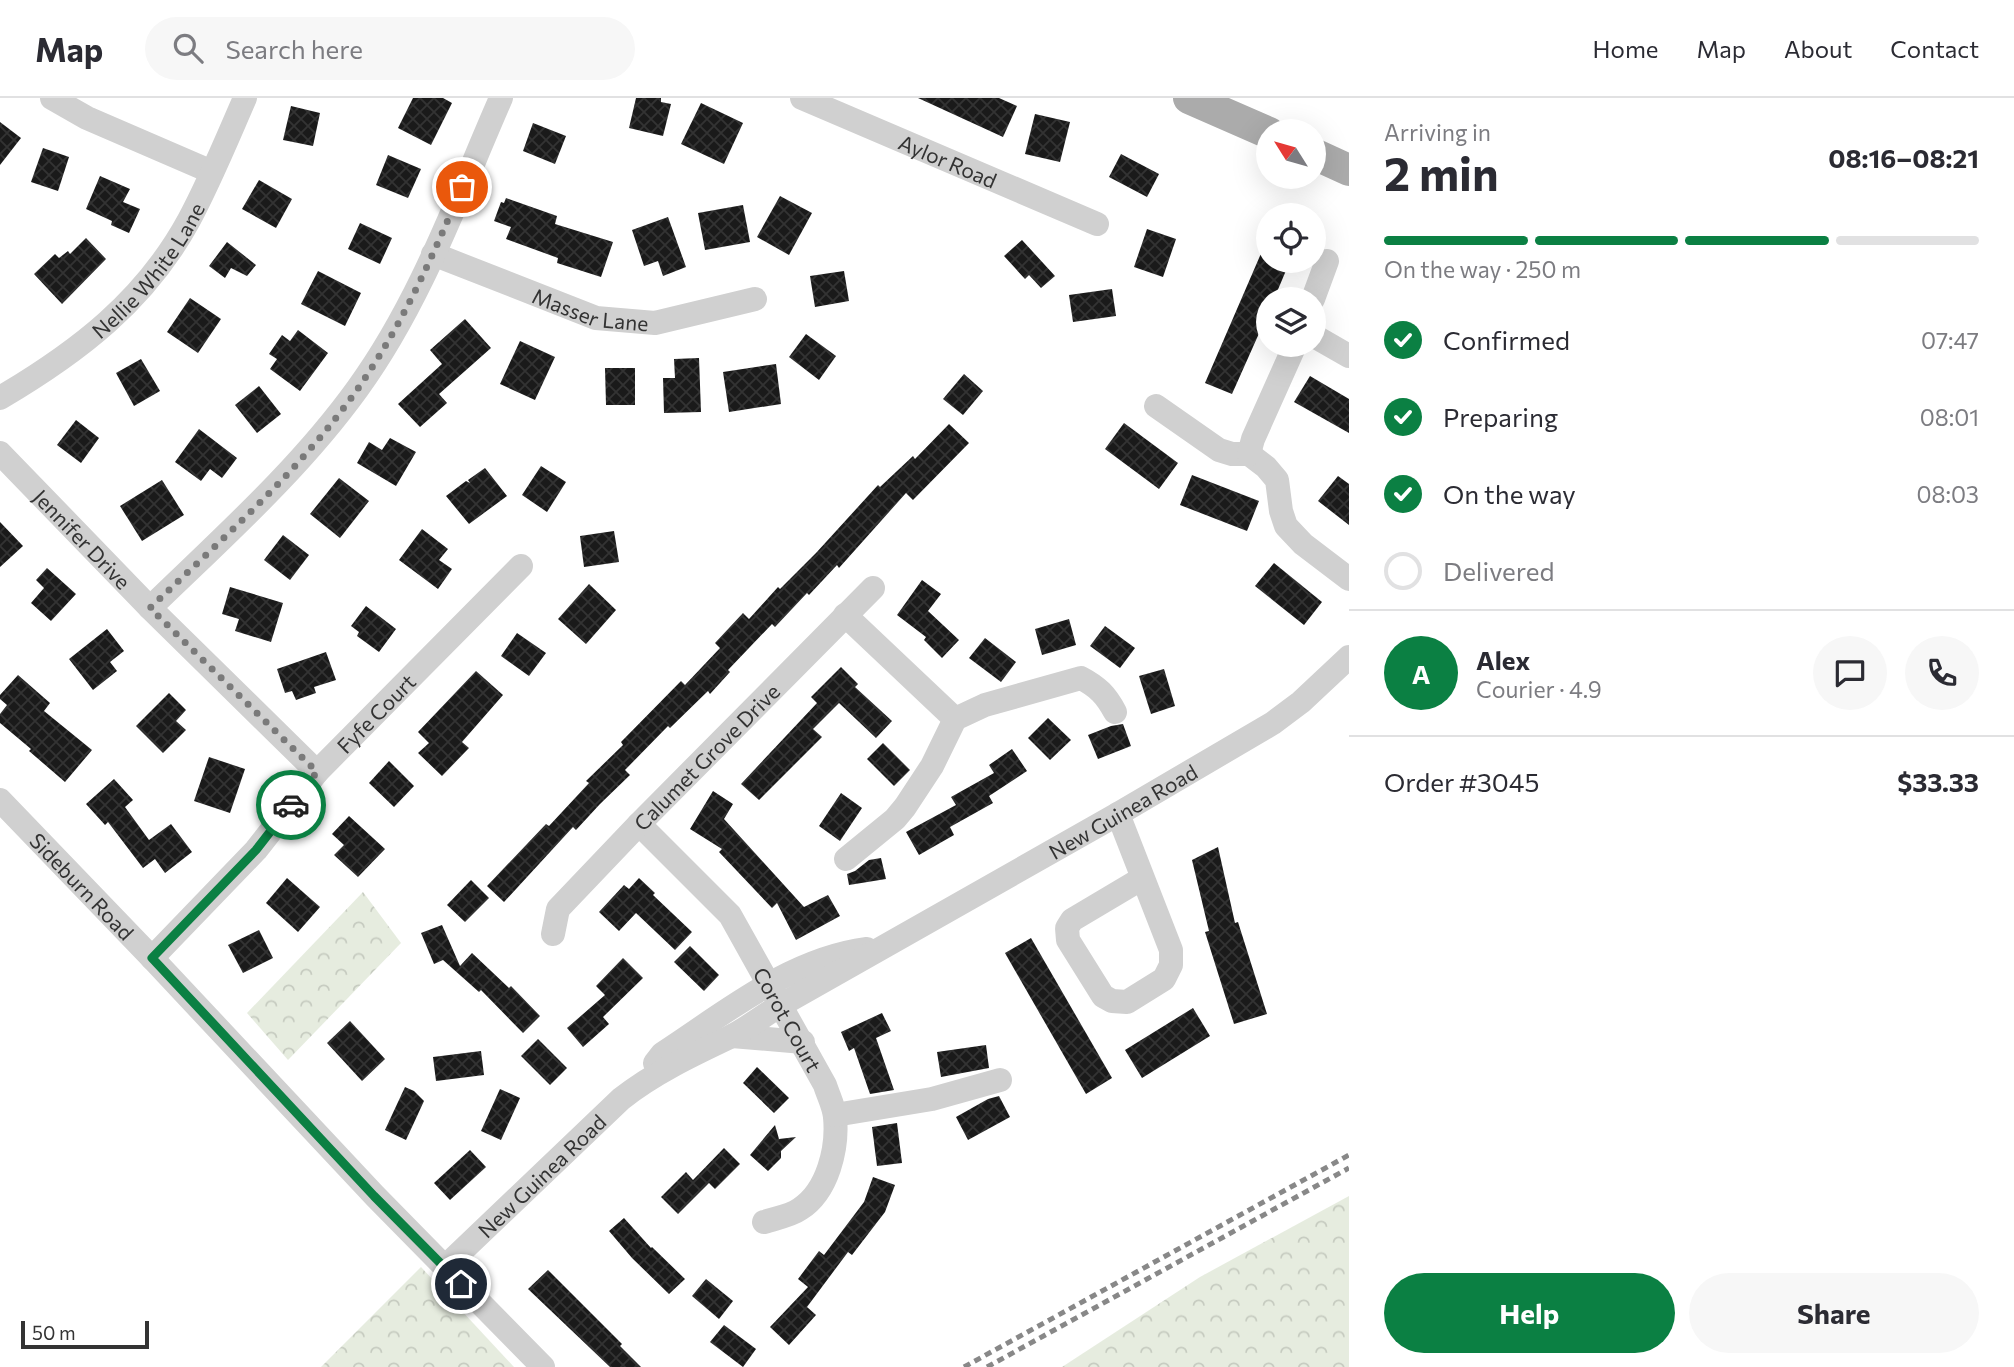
<!DOCTYPE html>
<html lang="en">
<head>
<meta charset="utf-8">
<style>
  :root { --surface:#fff; --page:#f7f7f7; --text:#2b2b33; --muted:#7c7c81; --line:#e1e1e2; --accent:#0b8043 }
  body { margin:0; font-family:Commissioner,sans-serif; background:var(--page); color:var(--text); height:100vh; display:flex; flex-direction:column; font-size:26px; white-space:nowrap }
  * { box-sizing:border-box; margin:0 }
  p { font-size:23px; color:var(--muted) }
  .icon { flex:none; width:38px; height:38px; fill:none; stroke:currentColor; stroke-width:2; stroke-linecap:round; stroke-linejoin:round }
  .map { position:relative; flex:1; overflow:hidden }
  .details { display:flex; flex-direction:column; background:var(--surface); width:665px }
  .details>* { flex:none }
  .needle { width:46px; rotate:307deg }
  .tools { position:absolute; left:1256px; top:21px; display:grid; gap:14px }
  .tools a { display:grid; place-items:center; width:70px; height:70px; border-radius:50%; background:var(--surface); box-shadow:0 7px 28px #0002; font-size:35px }
  .scale { position:absolute; left:21px; bottom:18px; width:128px; box-sizing:border-box; padding-left:7px; border:4px solid #333; border-top:0; font-size:19px; line-height:24px; white-space:nowrap; color:#333; -webkit-text-stroke:5px #fff; paint-order:stroke }
  .pin { position:absolute; display:grid; place-items:center; width:60px; height:60px; color:#fff; margin:-30px; border:4px solid #fff; border-radius:50%; box-shadow:0 2px 7px #0007 }
  .courier { position:absolute; display:grid; place-items:center; width:70px; height:70px; margin:-35px; border:5px solid #0b8043; border-radius:50%; background:#fff; color:#222; box-shadow:0 2px 9px #0007 }
  .head em { font-style:normal; font-weight:700 }
  .head div { display:flex; flex-direction:column-reverse }
  .head { display:flex; align-items:center; justify-content:space-between; height:119px; padding:0 35px }
  h1 { font-size:46px; font-weight:700; line-height:52px }
  .bar { display:grid; grid-template-columns:repeat(4,1fr); gap:10px 7px; align-content:center; height:84px; padding:0 35px }
  .bar i { height:9px; border-radius:5px; background:var(--line) }
  .bar .active { background:var(--accent) }
  .bar p { grid-column:span 4 }
  .line { display:flex; align-items:center; gap:18px; padding:0 35px; border-top:2px solid var(--line) }
  .line div { flex:1 }
  .round { display:grid; place-items:center; flex:none; width:74px; height:74px; border-radius:37px; background:var(--page) }
  ol { padding:0 35px; list-style:none }
  li { display:flex; align-items:center; gap:21px; height:77px }
  li p { margin-inline-start:auto }
  li .icon { padding:7px; border-radius:50%; background:var(--accent); color:#fff; stroke-width:4 }
  li:last-child { color:var(--muted) }
  li i { width:38px; height:38px; border:4px solid var(--line); border-radius:50% }
  .action { display:flex; gap:14px; margin-top:auto; padding:14px 35px }
  .action a { flex:1; height:80px; border-radius:42px; background:var(--accent); color:#fff; font-size:28px; font-weight:700; line-height:80px; text-align:center }
  .action a+a { background:var(--page); color:var(--text) }
  header { display:flex; align-items:center; gap:42px; box-sizing:border-box; height:98px; padding:0 35px; background:var(--surface); border-bottom:2px solid var(--line) }
  header strong { font-size:33px }
  nav { display:flex; gap:38px; margin-inline-start:auto; font-size:24px }
  .search { width:490px; height:63px; background:var(--page); display:flex; align-items:center; gap:18px; box-sizing:border-box; padding:0 24px; border-radius:38px; color:var(--muted); font-size:26px }
  main { display:flex; flex:1; min-height:0 }
  .map>svg:first-child { display:block }
  .forest { fill:url(#forest-crowns) }
  .building { fill:url(#building-cross-hatch) }
  .lines { fill:none; stroke-linecap:round; stroke-linejoin:round }
  .minor { stroke:#d0d0d0; stroke-width:24 }
  .major { stroke:#ababab; stroke-width:32 }
  .rail { stroke:#888; stroke-width:5; stroke-dasharray:7 5; stroke-linecap:butt }
  .done { stroke:#7a7a7a; stroke-width:7; stroke-dasharray:0 12.6 }
  .route { stroke:#0b8043; stroke-width:9 }
  .labels { text-anchor:middle; dominant-baseline:central; stroke-width:7; stroke-linejoin:round; paint-order:stroke }
  .street-label { font-size:21px; fill:#333; stroke:#fff }
</style>
</head>
<body>
<header>
<strong>Map</strong>
<div class="search"><svg class="icon" aria-label="search" viewBox="0 0 24 24"><circle cx="10" cy="10" r="6"/><path d="M15 15l6 6"/></svg>Search here</div>
<nav><a>Home</a><a>Map</a><a>About</a><a>Contact</a></nav>
</header>
<main>
<div class="map">
<svg width="1349" height="1269" viewBox="0 0 1349 1269">
  <defs>
    <pattern id="forest-crowns" width="20" height="18" patternUnits="userSpaceOnUse" patternTransform="scale(1.75)"><rect width="20" height="18" fill="#e6ecdf"/><path d="M2 6a3 3 0 1 1 6 0M12 15a3 3 0 1 1 6 0" fill="none" stroke="#c6cbc0"/></pattern>
    <pattern id="building-cross-hatch" width="8" height="8" patternUnits="userSpaceOnUse" patternTransform="scale(1.75)"><rect width="8" height="8" fill="#1a1a1a"/><path d="M0 0l8 8M0 8l8-8" fill="none" stroke="#333"/></pattern>
  </defs>
  <rect width="100%" height="100%" fill="#fff"/>
  <g class="forest">
    <path d="M363,794L401,845L288,962L247,915Z"/>
    <path d="M1349,1098V1269H1062L1200,1179Z"/>
    <path d="M421,1169L514,1269H321Z"/>
  </g>
  <g class="building">
    <path d="M413,0H443L452,5L431,47L398,30Z"/>
    <path d="M636,0H661V4L671,6L663,38L629,30Z"/>
    <path d="M918,0H999L1017,8L1003,39Z"/>
    <path d="M701,5L743,25L724,66L681,46Z"/>
    <path d="M291,8L320,15L313,48L283,42Z"/>
    <path d="M1035,16L1070,24L1060,64L1025,56Z"/>
    <path d="M0,24L21,40L0,67Z"/>
    <path d="M533,25L566,38L555,66L523,53Z"/>
    <path d="M43,50L69,59L58,93L31,84Z"/>
    <path d="M1121,56L1159,76L1147,99L1109,79Z"/>
    <path d="M388,57L421,71L408,100L376,87Z"/>
    <path d="M100,78L130,91L123,104L140,111L129,135L111,127L112,123L86,111Z"/>
    <path d="M259,82L292,101L276,130L242,111Z"/>
    <path d="M780,98L812,115L789,157L757,139Z"/>
    <path d="M506,100L557,118L555,126L613,144L601,179L557,165L558,160L506,141L511,129L494,123L501,104L504,105Z"/>
    <path d="M743,107L750,144L705,152L698,115Z"/>
    <path d="M668,119L686,169L663,178L658,163L644,168L632,132Z"/>
    <path d="M360,125L392,140L380,166L348,151Z"/>
    <path d="M1147,131L1176,141L1163,179L1134,169Z"/>
    <path d="M1269,137V163H1290L1274,201H1269V213L1232,296L1205,285Z"/>
    <path d="M86,140L106,161L62,206L34,176L55,156L59,160L68,153L70,156Z"/>
    <path d="M1022,142L1055,178L1041,190L1029,177L1025,181L1004,158Z"/>
    <path d="M227,144L256,167L247,178L231,170L225,180L209,168Z"/>
    <path d="M318,173L361,195L345,228L301,206Z"/>
    <path d="M844,173L849,203L815,209L810,178Z"/>
    <path d="M1112,191L1116,218L1073,224L1069,197Z"/>
    <path d="M190,200L221,221L198,255L167,234Z"/>
    <path d="M465,221L491,250L439,296L447,305L420,329L398,306L442,266L430,252Z"/>
    <path d="M298,232L328,255L300,293L270,271L277,261L269,256L282,237L290,243Z"/>
    <path d="M806,236L836,258L819,282L789,259Z"/>
    <path d="M520,243L555,259L535,302L500,286Z"/>
    <path d="M699,260L701,314L664,315L663,280H675L674,261Z"/>
    <path d="M141,261L160,293L134,308L116,275Z"/>
    <path d="M776,266L781,306L729,314L723,274Z"/>
    <path d="M605,270H635V307H606Z"/>
    <path d="M964,276L983,293L963,317L943,301Z"/>
    <path d="M1310,278L1349,301V335L1294,304Z"/>
    <path d="M259,288L281,316L257,335L235,307Z"/>
    <path d="M76,322L99,340L81,365L57,347Z"/>
    <path d="M1124,325L1178,365L1159,391L1105,351Z"/>
    <path d="M949,326L969,345L913,402L906,395L839,470L837,467L809,497L807,495L775,529L772,526L728,572L730,574L710,596L708,593L670,630L668,628L625,672L630,677L600,706L576,732L573,729L504,804L487,788L546,726L549,728L589,685L586,683L623,647L621,644L681,583L685,587L720,550L715,545L743,515L749,521L778,489L780,491L816,455L878,387L880,389L913,358L915,361Z"/>
    <path d="M199,331L237,360L222,380L210,371L201,383L175,364Z"/>
    <path d="M390,340L416,354L396,388L357,365L369,344L382,352Z"/>
    <path d="M541,368L566,384L547,414L522,397Z"/>
    <path d="M485,370L507,398L469,426L446,398L466,383L470,385L468,382Z"/>
    <path d="M1192,377L1259,403L1247,433L1180,407Z"/>
    <path d="M1338,378L1349,386V427L1318,403Z"/>
    <path d="M339,380L369,403L340,440L310,416Z"/>
    <path d="M162,382L184,417L142,443L120,408Z"/>
    <path d="M0,424L23,448L0,469Z"/>
    <path d="M422,431L448,451L439,462L452,471L438,491L399,462Z"/>
    <path d="M614,433L619,464L584,469L580,438Z"/>
    <path d="M283,437L309,457L290,482L264,462Z"/>
    <path d="M1274,465L1322,504L1304,527L1255,488Z"/>
    <path d="M47,470L76,496L51,523L31,505L44,490L36,482Z"/>
    <path d="M922,482L941,496L928,513L959,542L942,560L924,542L926,539L897,517Z"/>
    <path d="M589,486L616,512L586,546L558,521Z"/>
    <path d="M230,489L283,505L271,544L235,533L239,521L222,516Z"/>
    <path d="M366,508L396,531L379,554L357,538L359,534L351,528Z"/>
    <path d="M1069,521L1076,547L1042,557L1035,531Z"/>
    <path d="M1105,528L1135,550L1120,570L1090,548Z"/>
    <path d="M107,531L124,553L110,564L117,573L93,592L69,561Z"/>
    <path d="M517,535L546,555L529,578L501,558Z"/>
    <path d="M985,540L1016,564L1001,584L969,560Z"/>
    <path d="M326,554L336,582L314,589L316,595L296,602L292,593L285,595L277,571Z"/>
    <path d="M841,569L858,586L855,589L892,623L876,640L839,605L813,631L822,639L759,702L741,686L817,605L811,599Z"/>
    <path d="M1164,571L1175,608L1151,616L1139,578Z"/>
    <path d="M476,573L503,597L462,644L469,650L442,678L418,655L429,645L418,634Z"/>
    <path d="M18,577L50,605L44,613L92,652L65,684L29,653L31,651L0,625V616L7,607L0,601V597Z"/>
    <path d="M169,595L186,612L176,623L186,632L163,655L136,628Z"/>
    <path d="M1048,620L1071,642L1050,662L1028,640Z"/>
    <path d="M1123,626L1131,648L1098,661L1088,637L1111,628Z"/>
    <path d="M883,645L910,672L894,688L867,661Z"/>
    <path d="M1012,651L1027,673L989,698L993,705L950,729L954,737L919,757L906,734L956,707L951,699L994,675L989,667Z"/>
    <path d="M209,659L245,671L230,715L194,703Z"/>
    <path d="M389,663L414,688L394,709L369,685Z"/>
    <path d="M114,681L133,702L125,709L149,742L171,726L192,754L165,775L155,761L143,770L108,724L105,727L86,706Z"/>
    <path d="M713,693L733,706L724,721L804,809L828,797L840,818L796,842L777,805L772,810L719,754L722,751L690,731Z"/>
    <path d="M841,695L862,710L840,743L819,728Z"/>
    <path d="M349,718L385,751L358,779L334,757L344,747L332,736Z"/>
    <path d="M1218,749L1235,825L1238,824L1267,916L1234,926L1205,834L1209,833L1192,762Z"/>
    <path d="M881,760L886,781L849,787L847,776L855,773L869,762Z"/>
    <path d="M287,780L320,809L298,834L266,805Z"/>
    <path d="M639,780L655,795L653,797L692,834L675,852L636,815L619,833L599,814L624,787L629,791Z"/>
    <path d="M471,782L489,800L465,824L447,807Z"/>
    <path d="M442,827L460,868L472,855L509,890L511,888L540,918L523,935L481,892L479,894L443,862L434,866L421,835Z"/>
    <path d="M259,832L273,860L243,875L228,847Z"/>
    <path d="M1031,840L1112,980L1086,996L1005,855Z"/>
    <path d="M690,848L719,877L704,893L674,864Z"/>
    <path d="M623,860L643,880L603,919L609,926L583,949L567,930L605,897L596,888Z"/>
    <path d="M1193,910L1210,938L1142,980L1125,952Z"/>
    <path d="M882,915L891,933L876,940L894,992L870,996L854,950L849,953L841,934Z"/>
    <path d="M350,923L385,961L362,983L327,945Z"/>
    <path d="M538,941L567,970L550,987L521,958Z"/>
    <path d="M986,947L989,970L941,979L937,954Z"/>
    <path d="M481,953L484,977L436,983L433,959Z"/>
    <path d="M757,969L789,1000L774,1015L743,985Z"/>
    <path d="M405,989L414,993L424,1003L406,1042L385,1032Z"/>
    <path d="M500,991L520,1000L501,1042L481,1033Z"/>
    <path d="M999,998L1010,1019L968,1042L956,1019L988,1001Z"/>
    <path d="M897,1025L902,1065L877,1068L872,1029Z"/>
    <path d="M775,1027L779,1041L796,1039L781,1053V1060L768,1073L750,1057Z"/>
    <path d="M724,1050L740,1066L715,1091L709,1085L678,1116L661,1099L686,1074L693,1082Z"/>
    <path d="M470,1052L486,1069L450,1102L434,1085Z"/>
    <path d="M873,1079L895,1087L885,1114L852,1157L848,1154L807,1209L816,1217L789,1247L770,1229L808,1189L798,1181L819,1153L824,1157L864,1104Z"/>
    <path d="M624,1120L651,1150L652,1149L685,1181L669,1196L632,1160L609,1133Z"/>
    <path d="M548,1172L622,1246L620,1248L641,1269H610L528,1191Z"/>
    <path d="M706,1181L733,1203L719,1221L692,1198Z"/>
    <path d="M724,1227L756,1251L743,1269L710,1244Z"/>
  </g>
  <g class="lines">
    <g class="minor">
      <path d="M52,0L87,20L212,74"/>
      <path id="s1" d="M802,0L1097,126"/>
      <path id="s2" d="M433,156L596,220L655,225L755,201"/>
      <path d="M1313,201L1327,163"/>
      <path d="M1314,238L1349,258"/>
      <path id="s3" d="M0,300C78,254 145,203 189,122C210,83 227,41 245,0"/>
      <path d="M1156,308L1219,352L1232,356H1249L1266,369L1277,382L1281,413L1286,428L1303,446L1349,481"/>
      <path id="s4" d="M0,355L150,510L317,674"/>
      <path d="M1249,356L1253,341L1295,247"/>
      <path d="M150,510C222,440 299,372 358,290C421,203 458,98 501,0"/>
      <path d="M845,517L955,621"/>
      <path id="s5" d="M0,702L152,860L375,1098L543,1269"/>
      <path d="M1118,716L1171,852V867L1164,881L1127,904L1112,903L1103,898L1068,842L1067,830L1072,822L1141,781"/>
      <path id="s6" d="M639,726L730,817L825,987C828,997 834,1008 835,1019C838,1050 828,1093 800,1111C790,1118 776,1120 764,1124"/>
      <path d="M846,761L895,721L905,709L932,668L955,621L985,607L1081,580C1098,589 1106,597 1115,614"/>
      <path id="s7" d="M553,836L558,811L639,726L873,490"/>
      <path id="s8" d="M152,860L256,752L317,674L521,468"/>
      <path d="M732,938L803,944"/>
      <path d="M655,965L662,956C725,915 790,861 867,851"/>
      <path d="M835,1017L932,1001L1000,982"/>
      <path id="s9" d="M445,1169L621,1001C654,975 692,957 730,939C748,930 764,917 781,907L1118,716L1273,625L1301,604L1349,559"/>
    </g>
    <g class="major">
      <path d="M1189,0L1269,35"/>
      <path d="M1314,56L1349,72"/>
    </g>
    <g class="rail">
      <path d="M964,1269L1349,1057"/>
      <path d="M987,1269L1349,1070"/>
    </g>
  </g>
  <g class="lines">
    <path class="done" d="M291,707L317,674L150,510C223,440 301,372 359,289C402,227 433,158 462,89"/>
    <path class="route" d="M291,707L256,752L152,860L374,1098L461,1186"/>
  </g>
  <g class="labels">
    <g class="street-label">
      <text stroke="none"><textPath href="#s1" startOffset="159">Aylor Road</textPath></text>
      <text stroke="none"><textPath href="#s3" startOffset="198">Nellie White Lane</textPath></text>
      <text stroke="none"><textPath href="#s2" startOffset="168">Masser Lane</textPath></text>
      <text stroke="none"><textPath href="#s4" startOffset="119">Jennifer Drive</textPath></text>
      <text stroke="none"><textPath href="#s8" startOffset="332">Fyfe Court</textPath></text>
      <text stroke="none"><textPath href="#s7" startOffset="238">Calumet Grove Drive</textPath></text>
      <text stroke="none"><textPath href="#s9" startOffset="822">New Guinea Road</textPath></text>
      <text stroke="none"><textPath href="#s5" startOffset="119">Sideburn Road</textPath></text>
      <text stroke="none"><textPath href="#s6" startOffset="248">Corot Court</textPath></text>
      <text stroke="none"><textPath href="#s9" startOffset="133">New Guinea Road</textPath></text>
    </g>
  </g>
</svg>
<div class="tools">
<a><svg class="needle" viewBox="-14 -14 28 28"><path d="M0-13l5 13h-10z" fill="#e53935"/><path d="M0 13l5-13h-10z" fill="#7c7c81"/></svg></a>
<a><svg class="icon" aria-label="locate" viewBox="0 0 24 24"><circle cx="12" cy="12" r="6"/><path d="M12 2v4M12 18v4M2 12h4M18 12h4"/></svg></a>
<a><svg class="icon" aria-label="layers" viewBox="0 0 24 24"><path d="M12 4l9 5-9 5-9-5zM3 14l9 5 9-5"/></svg></a>
</div>
<div class="scale">50 m</div>
<div class="pin" style="left:462px;top:89px;background:#ea580c"><svg class="icon" aria-label="bag" viewBox="0 0 24 24"><path d="M5 8h14l-1 12H6zM9 8a3 3 0 0 1 6 0"/></svg></div>
<div class="pin" style="left:461px;top:1186px;background:#1f2937"><svg class="icon" aria-label="home" viewBox="0 0 24 24"><path d="M3 11l9-7 9 7M6 9v11h12V9"/></svg></div>
<div class="courier" style="left:291px;top:707px"><svg class="icon" aria-label="car" viewBox="0 0 24 24"><path d="M5 17H2v-5l4-1 3-4h7l3 4 3 1v5h-3M9 17h6M6 11h13"/><circle cx="7" cy="17" r="2"/><circle cx="17" cy="17" r="2"/></svg></div>
</div>
<section class="details">
<div class="head"><div><h1>2 min</h1><p>Arriving in</p></div><em>08:16–08:21</em></div>
<div class="bar"><i class="active"></i><i class="active"></i><i class="active"></i><i></i><p>On the way · 250 m</p></div>
<ol>
<li><svg class="icon" aria-label="check" viewBox="0 0 24 24"><path d="M5 12l5 5 9-10"/></svg>Confirmed<p>07:47</p></li>
<li><svg class="icon" aria-label="check" viewBox="0 0 24 24"><path d="M5 12l5 5 9-10"/></svg>Preparing<p>08:01</p></li>
<li><svg class="icon" aria-label="check" viewBox="0 0 24 24"><path d="M5 12l5 5 9-10"/></svg>On the way<p>08:03</p></li>
<li><i></i>Delivered</li>
</ol>
<div class="line" style="height:126px"><b class="round" style="background:var(--accent);color:#fff">A</b><div><b>Alex</b><p>Courier · 4.9</p></div><a class="round"><svg class="icon" aria-label="chat" viewBox="0 0 24 24"><path d="M4 5h16v11H9l-5 4z"/></svg></a><a class="round"><svg class="icon" aria-label="phone" viewBox="0 0 24 24"><path d="M5 4h4l2 5-3 2q2 4 5 5l2-3 5 2v4C11 20 4 13 5 4z"/></svg></a></div>
<div class="line" style="height:91px"><div>Order #3045</div><b>$33.33</b></div>
<div class="action"><a>Help</a><a>Share</a></div>
</section>
</main>
</body>
</html>
